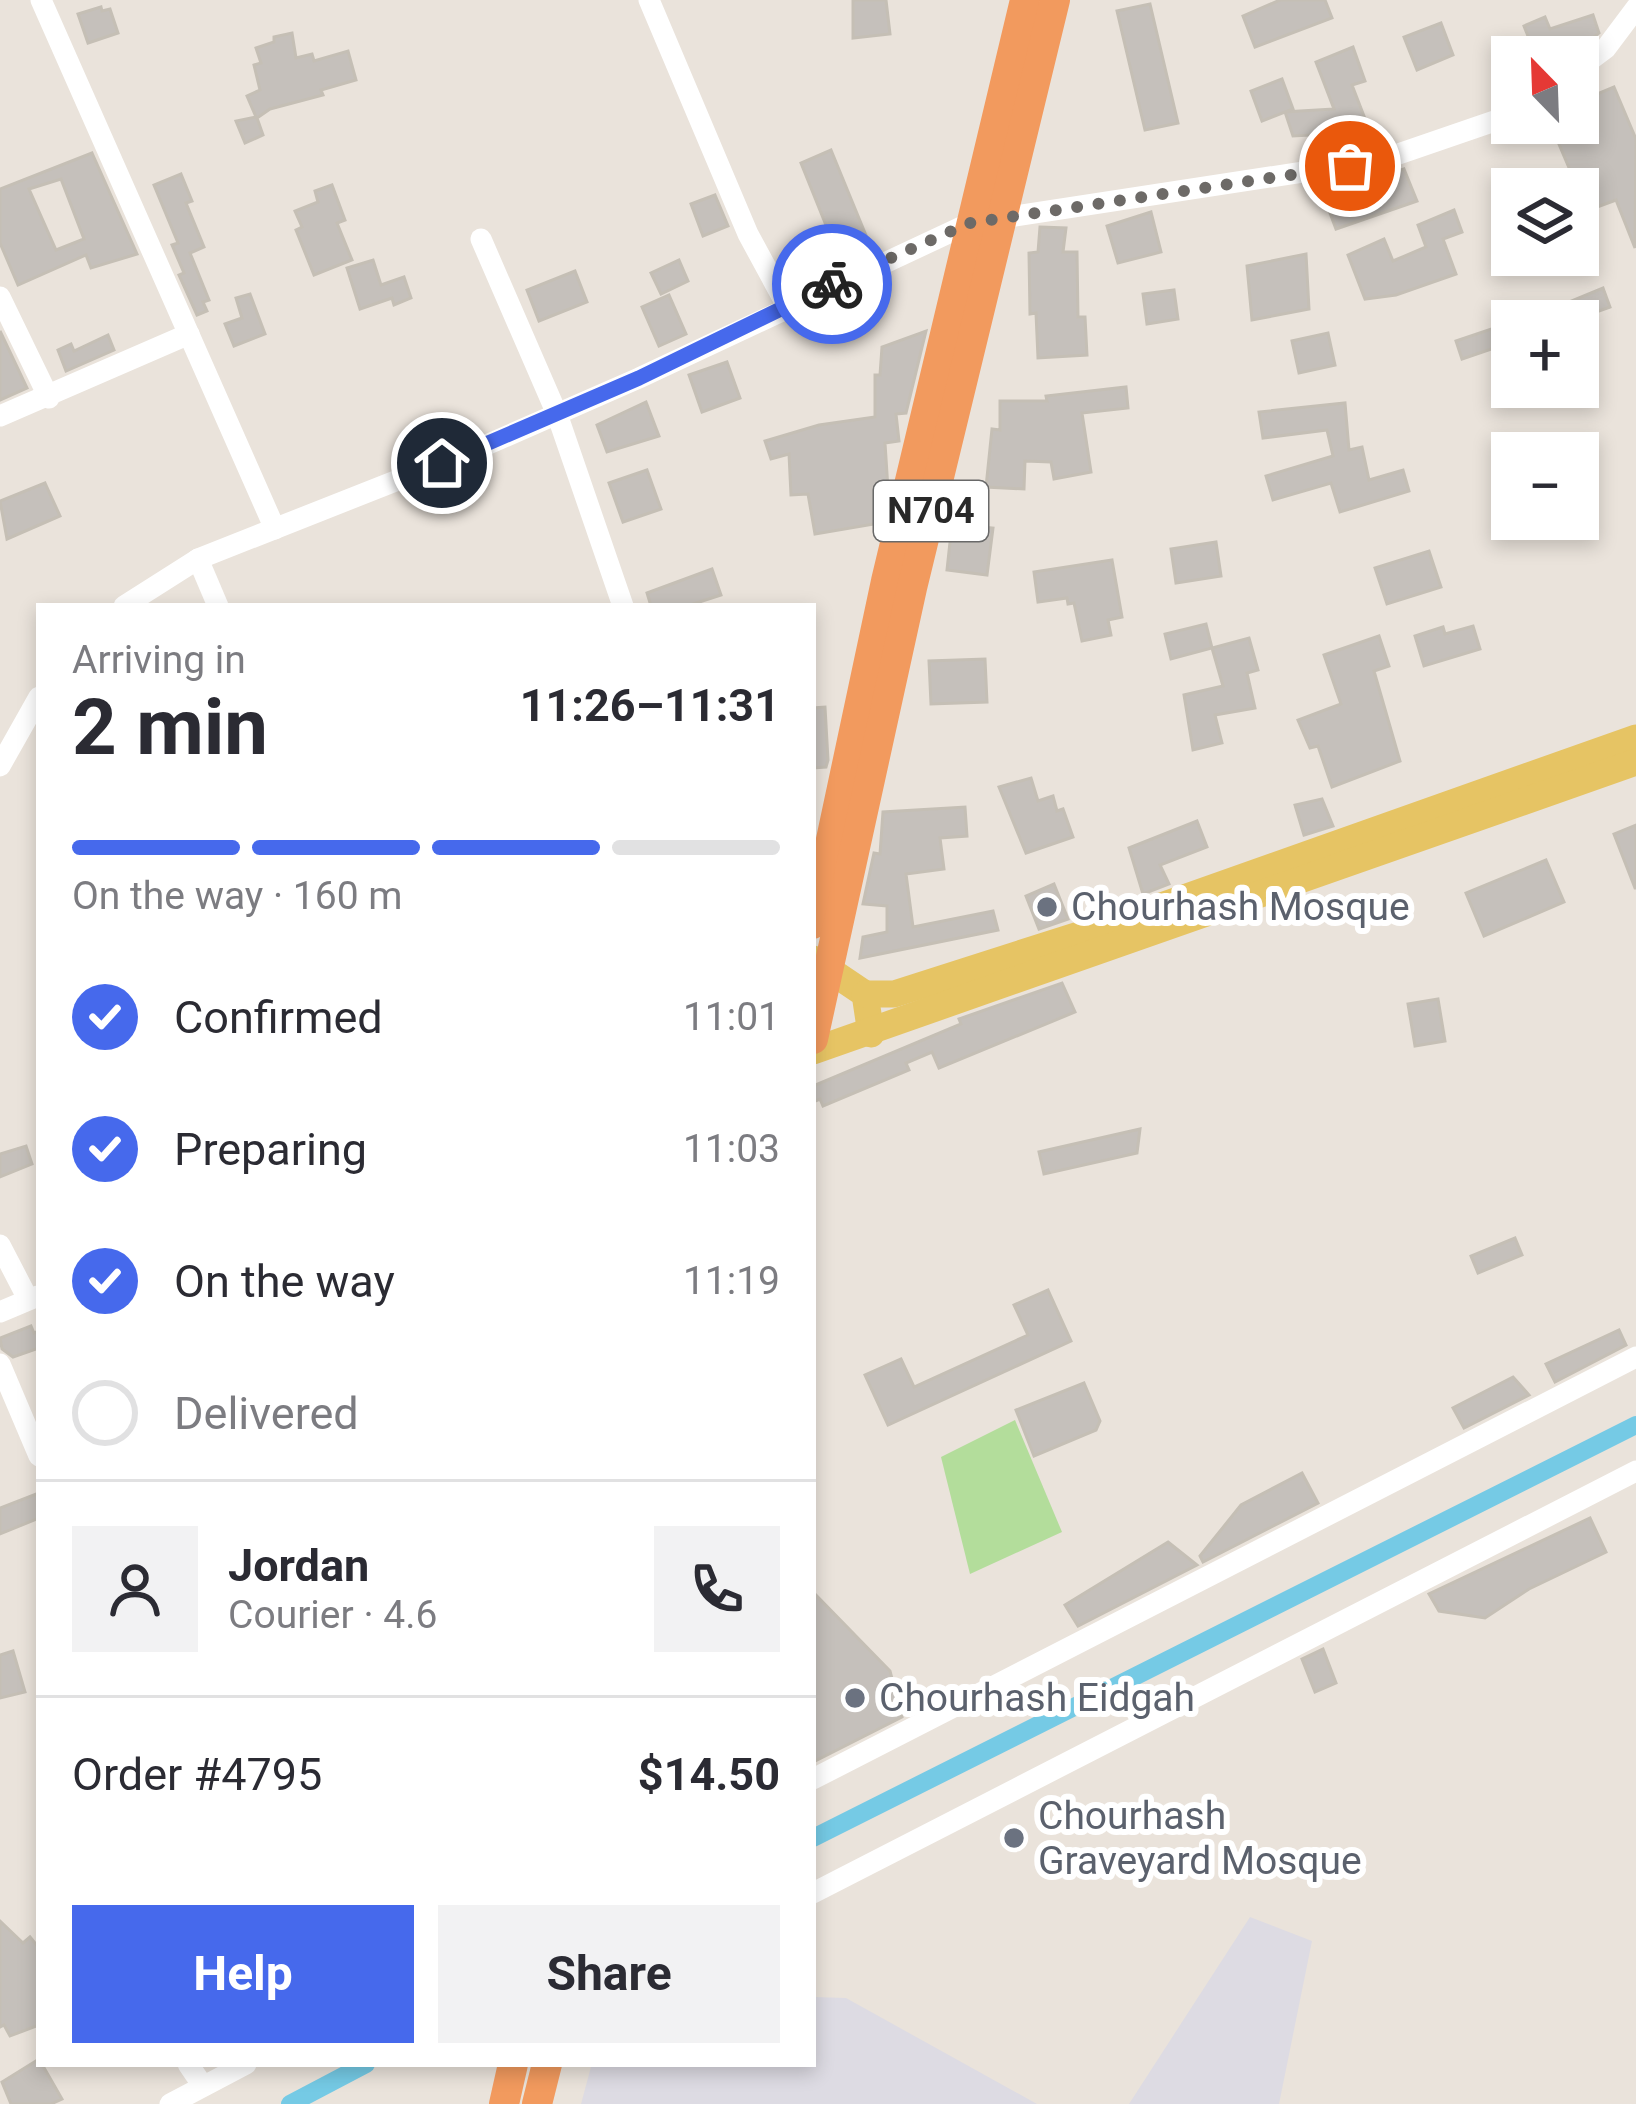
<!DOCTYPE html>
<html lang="en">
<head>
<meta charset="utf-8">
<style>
  :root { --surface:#fff; --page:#f2f2f3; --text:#2b2b33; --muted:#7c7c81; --line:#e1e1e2; --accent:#4669ec }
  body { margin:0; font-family:Roboto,sans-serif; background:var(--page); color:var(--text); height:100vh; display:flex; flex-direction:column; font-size:45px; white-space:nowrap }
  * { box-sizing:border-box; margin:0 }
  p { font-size:39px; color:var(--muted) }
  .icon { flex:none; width:66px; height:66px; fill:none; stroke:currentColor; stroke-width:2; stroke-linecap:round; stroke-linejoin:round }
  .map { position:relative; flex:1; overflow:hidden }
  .details { position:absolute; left:36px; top:603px; width:780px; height:1464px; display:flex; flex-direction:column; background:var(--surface); border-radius:0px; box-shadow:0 6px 18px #0003 }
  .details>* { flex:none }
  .needle { width:78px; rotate:337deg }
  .buttons { position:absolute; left:1491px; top:36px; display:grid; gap:24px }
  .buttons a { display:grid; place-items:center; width:108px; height:108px; border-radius:0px; background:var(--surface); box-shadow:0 6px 18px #0003; font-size:60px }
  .pin { position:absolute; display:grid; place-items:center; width:102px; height:102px; color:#fff; margin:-51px; border:6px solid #fff; border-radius:50%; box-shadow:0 3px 12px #0007 }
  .courier { position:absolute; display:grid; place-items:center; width:120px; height:120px; margin:-60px; border:9px solid #4669ec; border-radius:50%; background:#fff; color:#222; box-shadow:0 3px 15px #0007 }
  .head em { font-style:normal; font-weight:700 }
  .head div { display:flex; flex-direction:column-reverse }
  .head { display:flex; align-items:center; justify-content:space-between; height:204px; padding:0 36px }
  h1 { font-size:78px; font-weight:700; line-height:90px }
  .bar { display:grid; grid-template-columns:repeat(4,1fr); gap:18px 12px; align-content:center; height:144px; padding:0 36px }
  .bar i { height:15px; border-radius:9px; background:var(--line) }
  .bar .selected { background:var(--accent) }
  .bar p { grid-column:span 4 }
  .line { display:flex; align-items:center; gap:30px; padding:0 36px; border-top:3px solid var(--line) }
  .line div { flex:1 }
  .round { display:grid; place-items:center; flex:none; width:126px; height:126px; border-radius:0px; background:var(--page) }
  ol { padding:0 36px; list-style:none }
  li { display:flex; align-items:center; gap:36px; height:132px }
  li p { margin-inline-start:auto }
  li .icon { padding:12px; border-radius:50%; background:var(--accent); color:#fff; stroke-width:4 }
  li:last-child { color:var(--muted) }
  li i { width:66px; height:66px; border:6px solid var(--line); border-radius:50% }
  .cta { display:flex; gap:24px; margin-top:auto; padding:24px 36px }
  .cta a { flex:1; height:138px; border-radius:0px; background:var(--accent); color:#fff; font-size:48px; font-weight:700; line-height:138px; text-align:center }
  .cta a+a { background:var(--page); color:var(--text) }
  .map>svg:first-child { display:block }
  .industrial { fill:#dddbe3 }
  .green { fill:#b3dd9b }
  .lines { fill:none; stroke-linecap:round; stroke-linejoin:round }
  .canal { stroke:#75cae5; stroke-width:18 }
  .building { fill:#c5c0bb; stroke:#c5bfb5; stroke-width:3; fill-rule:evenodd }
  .minor { stroke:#fff; stroke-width:21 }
  .major { stroke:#e6c464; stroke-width:27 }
  .highway { stroke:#f29a5e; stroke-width:30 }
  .done { stroke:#6d6a67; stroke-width:12; stroke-dasharray:0 21.6 }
  .route { stroke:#4669ec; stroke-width:15 }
  .worship-dot { fill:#6b7280; stroke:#fff; stroke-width:4.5 }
  .labels { text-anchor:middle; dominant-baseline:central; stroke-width:12; stroke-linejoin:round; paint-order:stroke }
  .shield { fill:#fff; stroke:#696969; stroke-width:3 }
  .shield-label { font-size:36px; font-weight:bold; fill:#292929 }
  .worship-label { font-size:39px; fill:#5b616d; stroke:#fff; text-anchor:start }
</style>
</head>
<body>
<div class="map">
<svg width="1636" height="2104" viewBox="0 0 1636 2104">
  <rect width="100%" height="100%" fill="#eae3db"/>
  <g class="industrial">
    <path d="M1250,1917L1312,1941L1279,2104H1129Z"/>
    <path d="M813,1997L846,1998L1037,2104H581L591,2067L813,2064Z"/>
  </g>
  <path class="green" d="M1015,1420L1062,1532L970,1574L941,1457Z"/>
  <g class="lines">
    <g class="canal">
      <path d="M813,1838L1636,1425"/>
      <path d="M290,2104L366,2064"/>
    </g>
  </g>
  <g class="building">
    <path d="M853,0H886L890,34L853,38Z"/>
    <path d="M1280,0H1325L1332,18L1255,47L1243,16Z"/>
    <path d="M1150,4L1178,123L1145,130L1117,11Z"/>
    <path d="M101,7L102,11L110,9L118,33L88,43L78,14Z"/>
    <path d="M1593,15L1599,33L1574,53L1570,41L1535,54L1524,26L1545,17L1550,29Z"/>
    <path d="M1441,23L1453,55L1417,70L1404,37Z"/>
    <path d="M292,33L296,58L312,54L314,61L348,51L356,80L321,90L323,95L270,109L257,118L263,135L245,143L236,121L256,117L247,96L260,90L254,65L261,63L256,48L274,42V37Z"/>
    <path d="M1353,47L1365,81L1352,85L1369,129L1332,142L1329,134L1293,136L1285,112L1334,109L1316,62Z"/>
    <path d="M1282,79L1293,109L1262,121L1251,91Z"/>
    <path d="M1614,87L1636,139L1635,248L1616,200L1578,214V189L1550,123H1578V102Z"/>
    <path d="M831,150L867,238L836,250L801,163Z"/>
    <path d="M92,153L137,254L91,268L86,255L18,285L0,243V189ZM61,179L84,239L56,250L29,189Z"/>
    <path d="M1404,169L1417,201L1336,229L1324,197Z"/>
    <path d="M181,174L192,201L186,203L204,247L190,253L209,300L203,302L207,311L197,315L179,275L184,273L172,245L178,243L154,185Z"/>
    <path d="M332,185L345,220L337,223L352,260L314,275L296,230L302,227L295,211L318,202L315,191Z"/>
    <path d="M715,195L728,226L703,236L691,204Z"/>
    <path d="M1454,210L1462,232L1443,239L1456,274L1396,295L1365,299L1348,255L1384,239L1393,261L1426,247L1418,225Z"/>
    <path d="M1151,212L1161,252L1118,263L1107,226Z"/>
    <path d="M1040,227L1066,228L1063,252H1077L1078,317H1085L1087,355L1038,358L1036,313L1030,314L1029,253L1038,252Z"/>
    <path d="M1306,254L1309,309L1252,320L1247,266Z"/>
    <path d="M373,260L381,285L404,277L411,298L394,305L392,298L360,309L347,268Z"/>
    <path d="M679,260L688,281L661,294L651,273Z"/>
    <path d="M575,271L587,302L539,321L527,290Z"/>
    <path d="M1603,288L1610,307L1571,321H1523Z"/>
    <path d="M1174,290L1178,319L1147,324L1143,294Z"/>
    <path d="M250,294L265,334L234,346L225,324L242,318L236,298Z"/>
    <path d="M669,295L686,334L659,346L642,307Z"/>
    <path d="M1512,322V342L1462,359L1456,341Z"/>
    <path d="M0,331L27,388L0,400Z"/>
    <path d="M926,331L906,413L896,414L899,441L885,443L888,489L880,523L815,534L808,494L791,495L789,454L771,459L765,441L819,425L875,417V375H880L882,347Z"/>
    <path d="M1328,333L1335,365L1299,373L1292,341Z"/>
    <path d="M108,335L114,350L66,371L58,350L71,344L74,351Z"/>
    <path d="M727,362L740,398L702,412L689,375Z"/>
    <path d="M1126,387L1128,408L1082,413L1091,472L1054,479L1051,462L1025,461L1024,489L986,487L992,429L1000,430V401H1047L1046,396Z"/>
    <path d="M646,402L659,436L607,452L597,425Z"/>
    <path d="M1345,403L1349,450L1362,447L1369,480L1403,470L1409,491L1340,512L1331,483L1273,500L1266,476L1333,456L1327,430L1263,438L1259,412Z"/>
    <path d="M647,470L661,509L623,522L609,483Z"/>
    <path d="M45,483L60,516L7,539L0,501Z"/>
    <path d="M952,524L993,528L987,575L947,570Z"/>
    <path d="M1216,542L1221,576L1176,583L1171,549Z"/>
    <path d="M1429,551L1441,587L1387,604L1375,568Z"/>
    <path d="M1112,560L1122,617L1108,620L1111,635L1082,641L1074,603L1068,604L1067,598L1038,602L1034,572Z"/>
    <path d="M712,569L721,595L687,606H651L647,593Z"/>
    <path d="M1206,624L1212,648L1171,659L1165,634Z"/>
    <path d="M1473,626L1480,649L1424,666L1415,636L1443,627L1445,634Z"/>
    <path d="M1379,636L1389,666L1374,671L1400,761L1332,787L1318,746L1310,748L1298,720L1341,704L1324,655Z"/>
    <path d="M1249,638L1258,670L1247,673L1255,708L1215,715L1222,743L1193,750L1184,695L1223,686L1212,648Z"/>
    <path d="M985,659L987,702L931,704L929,661Z"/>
    <path d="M825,707L828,760L826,767L813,768V708Z"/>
    <path d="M1031,778L1038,801L1053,796L1057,811L1063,809L1073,837L1026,853L999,787Z"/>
    <path d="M1322,799L1333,826L1304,835L1295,805Z"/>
    <path d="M965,807L967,836L940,838L944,869L906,874L913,927L993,911L998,930L860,958L863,937L887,932V906L863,904L874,853L880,854L883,812Z"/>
    <path d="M1197,821L1207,847L1160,865L1169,884L1143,894L1129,848Z"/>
    <path d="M1636,825V888H1635L1614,834Z"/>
    <path d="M1546,860L1564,902L1484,936L1466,893Z"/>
    <path d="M1054,884L1068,919L1039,929L1026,896Z"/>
    <path d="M1062,983L1075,1012L939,1068L932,1052L906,1063L909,1070L823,1106L820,1099L813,1102V1086L961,1024L959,1019Z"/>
    <path d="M1438,999L1445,1041L1415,1046L1408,1004Z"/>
    <path d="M1140,1129L1137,1153L1044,1174L1039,1152Z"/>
    <path d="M26,1146L32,1164L0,1177V1154Z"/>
    <path d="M1515,1238L1522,1255L1478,1273L1471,1256Z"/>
    <path d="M1048,1290L1071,1341L888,1425L865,1375L901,1359L914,1387L1028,1335L1014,1305Z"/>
    <path d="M31,1326L34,1333L39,1331V1348L13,1357L2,1349L0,1338Z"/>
    <path d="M1619,1330L1626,1345L1555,1382L1546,1364Z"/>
    <path d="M1513,1377L1529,1395L1464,1428L1453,1408Z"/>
    <path d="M1084,1383L1100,1421L1096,1430L1034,1456L1016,1410Z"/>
    <path d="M1302,1473L1318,1503L1203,1562L1200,1556L1241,1505Z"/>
    <path d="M39,1493V1518L0,1534V1508Z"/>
    <path d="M1590,1518L1606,1552L1529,1589L1485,1618L1439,1611L1429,1594Z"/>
    <path d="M1168,1542L1197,1565L1078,1626L1065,1605Z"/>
    <path d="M813,1592L890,1671L902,1717L813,1762Z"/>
    <path d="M1323,1649L1336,1683L1315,1692L1302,1659Z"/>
    <path d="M13,1651L25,1692L0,1698V1655Z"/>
    <path d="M0,1921L23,1943L30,1937L39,1948V2025L10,2036L4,2025L0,2027Z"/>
    <path d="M39,2059L62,2099L51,2104H11L2,2082Z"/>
  </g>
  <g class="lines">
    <g class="minor">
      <path d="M41,0L275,529"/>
      <path d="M649,0L748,234L787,306"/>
      <path d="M1578,69L1606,48L1636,8"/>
      <path d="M481,239L557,414L623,606"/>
      <path d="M0,297L49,398"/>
      <path d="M0,416L189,334"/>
      <path d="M198,559L218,606"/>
      <path d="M124,606L198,559L484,446L639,378L970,223L1381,160L1512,115"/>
      <path d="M0,766L39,697"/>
      <path d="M0,1245L28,1299"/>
      <path d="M0,1312L38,1296"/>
      <path d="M0,1364L39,1456"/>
      <path d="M813,1779L1636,1357"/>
      <path d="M813,1893L1636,1471"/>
      <path d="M188,2064L203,2086"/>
      <path d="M170,2104L246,2064"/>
    </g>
    <g class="major">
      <path d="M813,959L865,994L871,1034"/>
      <path d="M865,994H894L1088,932L1636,738"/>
      <path d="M813,1051L1636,762"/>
    </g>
    <g class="highway">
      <path d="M813,924L886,581L1025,0"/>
      <path d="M813,1039L912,588L1055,0"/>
      <path d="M504,2104L513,2064"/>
      <path d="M537,2104L547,2064"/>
    </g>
  </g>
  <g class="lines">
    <path class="done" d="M832,284L970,223L1350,166"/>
    <path class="route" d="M442,463L639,378L832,284"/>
  </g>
  <g class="worship-dot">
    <circle cx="1047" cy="907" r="12"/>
    <circle cx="855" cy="1698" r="12"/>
    <circle cx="1014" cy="1838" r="12"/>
  </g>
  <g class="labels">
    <rect class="shield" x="874" y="481" width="114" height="60" rx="9"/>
    <g class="shield-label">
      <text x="931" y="511">N704</text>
    </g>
    <g class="worship-label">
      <text x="1071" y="907">Chourhash Mosque</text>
      <text x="879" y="1698">Chourhash Eidgah</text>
      <text x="1038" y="1816">Chourhash<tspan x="1038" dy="45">Graveyard Mosque</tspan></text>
    </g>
  </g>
</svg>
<div class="buttons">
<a><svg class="needle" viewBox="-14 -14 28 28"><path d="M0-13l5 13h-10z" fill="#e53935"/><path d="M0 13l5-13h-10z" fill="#7c7c81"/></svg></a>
<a><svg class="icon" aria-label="layers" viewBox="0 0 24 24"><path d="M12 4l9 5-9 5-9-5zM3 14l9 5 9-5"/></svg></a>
<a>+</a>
<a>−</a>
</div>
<div class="pin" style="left:1350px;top:166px;background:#ea580c"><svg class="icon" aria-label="bag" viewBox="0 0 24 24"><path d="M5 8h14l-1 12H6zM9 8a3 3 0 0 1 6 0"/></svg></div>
<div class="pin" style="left:442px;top:463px;background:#1f2937"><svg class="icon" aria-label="home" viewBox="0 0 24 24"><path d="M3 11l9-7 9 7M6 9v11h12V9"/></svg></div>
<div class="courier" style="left:832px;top:284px"><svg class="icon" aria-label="bike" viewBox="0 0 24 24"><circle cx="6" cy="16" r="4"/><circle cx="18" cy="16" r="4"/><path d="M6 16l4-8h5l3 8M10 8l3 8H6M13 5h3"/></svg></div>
<section class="details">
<div class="head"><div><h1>2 min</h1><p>Arriving in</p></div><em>11:26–11:31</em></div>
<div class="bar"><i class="selected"></i><i class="selected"></i><i class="selected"></i><i></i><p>On the way · 160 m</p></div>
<ol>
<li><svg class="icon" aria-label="check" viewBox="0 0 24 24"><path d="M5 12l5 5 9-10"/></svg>Confirmed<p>11:01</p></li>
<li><svg class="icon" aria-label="check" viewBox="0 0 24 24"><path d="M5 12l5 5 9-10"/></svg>Preparing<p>11:03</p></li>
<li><svg class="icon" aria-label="check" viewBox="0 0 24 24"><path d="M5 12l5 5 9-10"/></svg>On the way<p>11:19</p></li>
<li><i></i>Delivered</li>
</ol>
<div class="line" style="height:216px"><a class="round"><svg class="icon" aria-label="person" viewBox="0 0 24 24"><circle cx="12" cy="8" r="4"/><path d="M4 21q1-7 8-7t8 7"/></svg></a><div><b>Jordan</b><p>Courier · 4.6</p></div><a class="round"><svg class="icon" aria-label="phone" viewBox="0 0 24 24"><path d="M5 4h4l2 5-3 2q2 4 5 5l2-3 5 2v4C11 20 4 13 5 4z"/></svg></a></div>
<div class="line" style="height:156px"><div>Order #4795</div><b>$14.50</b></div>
<div class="cta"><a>Help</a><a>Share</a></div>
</section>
</div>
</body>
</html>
